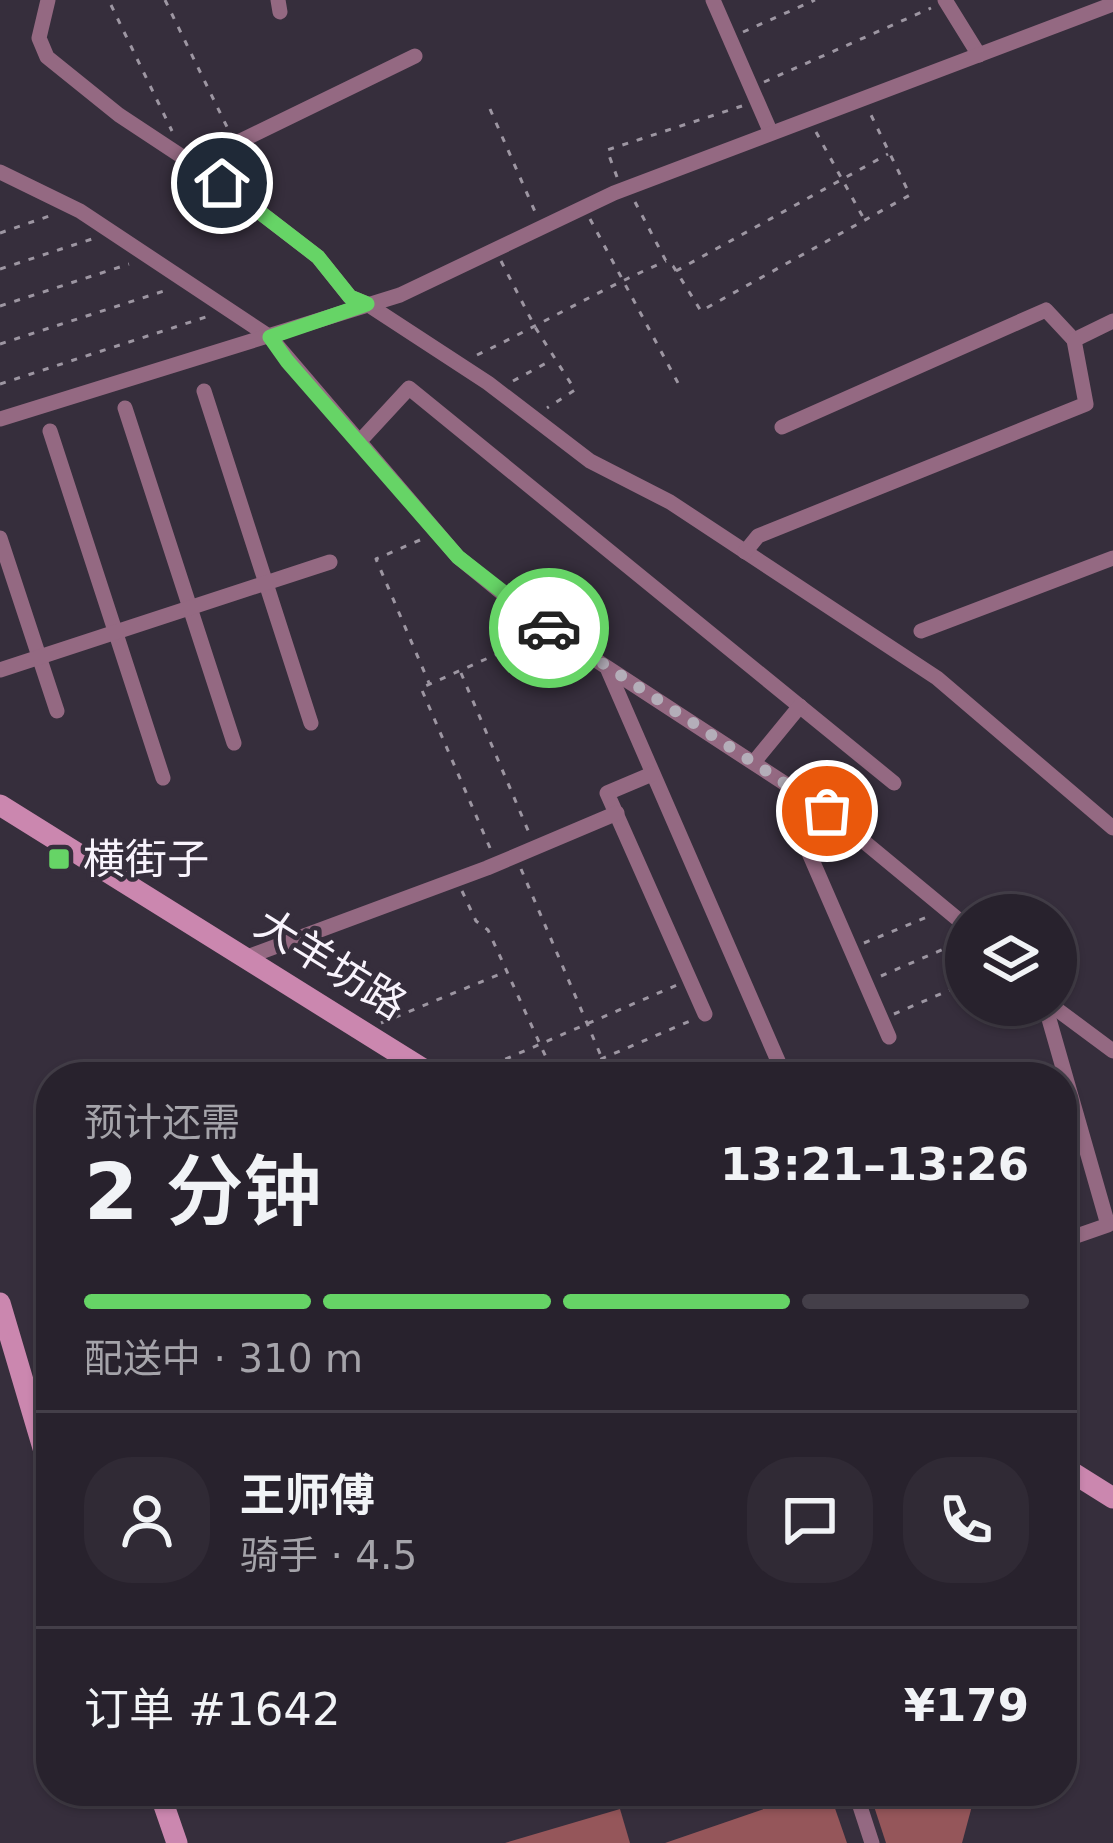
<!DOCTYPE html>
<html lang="zh">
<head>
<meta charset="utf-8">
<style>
  :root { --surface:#28222d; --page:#302a35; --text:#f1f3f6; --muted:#a5a4aa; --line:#443f49; --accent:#66d466 }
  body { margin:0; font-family:"DejaVu Sans","Noto Sans SC",sans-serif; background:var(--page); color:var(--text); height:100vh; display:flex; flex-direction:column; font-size:45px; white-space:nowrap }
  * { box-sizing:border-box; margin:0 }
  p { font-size:39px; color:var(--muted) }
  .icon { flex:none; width:66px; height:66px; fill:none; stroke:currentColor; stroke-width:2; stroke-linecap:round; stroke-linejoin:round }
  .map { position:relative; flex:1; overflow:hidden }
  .panel { position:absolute; left:36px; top:1062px; width:1041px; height:744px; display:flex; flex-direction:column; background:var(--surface); border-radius:48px; box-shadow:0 3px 9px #0004,0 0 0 3px var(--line) }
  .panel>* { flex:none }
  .buttons { position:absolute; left:945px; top:894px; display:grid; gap:24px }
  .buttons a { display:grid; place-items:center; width:132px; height:132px; border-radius:50%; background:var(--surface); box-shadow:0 3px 9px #0004,0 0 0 3px var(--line); font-size:60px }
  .pin { position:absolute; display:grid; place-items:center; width:102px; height:102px; color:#fff; margin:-51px; border:6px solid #fff; border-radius:50%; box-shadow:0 3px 12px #0007 }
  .courier { position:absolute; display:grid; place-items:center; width:120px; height:120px; margin:-60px; border:9px solid #66d466; border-radius:50%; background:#fff; color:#222; box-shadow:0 3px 15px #0007 }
  .head em { font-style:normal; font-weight:600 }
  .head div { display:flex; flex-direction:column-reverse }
  .head { display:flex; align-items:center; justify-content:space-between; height:204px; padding:0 48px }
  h1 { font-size:78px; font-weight:600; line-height:90px }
  .bar { display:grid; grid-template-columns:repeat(4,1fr); gap:18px 12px; align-content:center; height:144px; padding:0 48px }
  .bar i { height:15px; border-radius:9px; background:var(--line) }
  .bar .on { background:var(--accent) }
  .bar p { grid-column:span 4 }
  .line { display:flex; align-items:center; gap:30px; padding:0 48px; border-top:3px solid var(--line) }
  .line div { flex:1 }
  .round { display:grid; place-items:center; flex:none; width:126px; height:126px; border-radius:48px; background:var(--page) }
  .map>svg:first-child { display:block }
  .forest { fill:#95565a }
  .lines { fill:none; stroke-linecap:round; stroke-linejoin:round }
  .path { stroke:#9d96a2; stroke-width:3; stroke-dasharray:6 9; stroke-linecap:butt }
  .street { stroke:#946982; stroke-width:15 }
  .secondary { stroke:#cb87af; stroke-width:21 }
  .done { stroke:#b4aeb9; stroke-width:12; stroke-dasharray:0 21.6 }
  .route { stroke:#66d466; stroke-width:15 }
  .poi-dot { fill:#66d466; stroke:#362e3c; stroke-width:4.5 }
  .labels { text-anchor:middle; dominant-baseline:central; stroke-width:9; stroke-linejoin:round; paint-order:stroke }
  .poi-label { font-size:42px; fill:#f8f3fc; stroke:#362e3c; text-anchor:start }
  .street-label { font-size:42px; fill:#f8f3fc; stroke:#362e3c }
</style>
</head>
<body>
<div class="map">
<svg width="1113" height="1843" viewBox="0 0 1113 1843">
  <rect width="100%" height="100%" fill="#362e3c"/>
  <g class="forest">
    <path d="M816,1791H829L847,1843H665Z"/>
    <path d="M869,1791H976L962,1843H886Z"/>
    <path d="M620,1809L630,1843H505Z"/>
  </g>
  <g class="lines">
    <g class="path">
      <path d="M165,0L229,131"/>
      <path d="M111,5L172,131"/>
      <path d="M743,32L815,0"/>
      <path d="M764,82L931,8"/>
      <path d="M490,109L536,214"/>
      <path d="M816,132L864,219"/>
      <path d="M617,177L607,150L742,106"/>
      <path d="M635,202L666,261L673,266L701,311L910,195L870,113"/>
      <path d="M590,219L678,383"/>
      <path d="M0,233L55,214"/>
      <path d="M501,261L535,327L575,390L547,408"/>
      <path d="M0,269L95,238"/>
      <path d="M676,271L888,154"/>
      <path d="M0,306L129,264"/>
      <path d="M0,344L170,289"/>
      <path d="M477,355C540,325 601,289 666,261"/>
      <path d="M513,381L552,360"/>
      <path d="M0,384L209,316"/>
      <path d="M420,540L376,559L429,683"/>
      <path d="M461,673L530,835"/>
      <path d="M490,848L421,688L533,638"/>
      <path d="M521,869L610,1077"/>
      <path d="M462,891L476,921L488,930L555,1077"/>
      <path d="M864,943L927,917"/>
      <path d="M881,976L960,942"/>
      <path d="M894,1014L966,983"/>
      <path d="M381,1023L505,972"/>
      <path d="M464,1077L677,985"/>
      <path d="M559,1077L690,1021"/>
    </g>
    <g class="street">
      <path d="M48,0L39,38L47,57L119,115L222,183L318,257L350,297L367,304L488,383L590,461L670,502L937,678L1113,828"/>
      <path d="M278,0L280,12"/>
      <path d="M713,0L771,133"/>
      <path d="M945,0L979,55"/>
      <path d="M193,164L415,56"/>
      <path d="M0,172L80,211L270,337L458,557L518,606L585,653L827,811L966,926"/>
      <path d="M204,391L311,723"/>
      <path d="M125,408L234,743"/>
      <path d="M0,419L400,295L614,193L1113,4"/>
      <path d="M782,427L1046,310L1074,340"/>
      <path d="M50,431L163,778"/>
      <path d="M360,441L409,388L894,783"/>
      <path d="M0,538L57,711"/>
      <path d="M745,552L758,536L1086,404L1074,340L1113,321"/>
      <path d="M921,631L1113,558"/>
      <path d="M0,670L330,562"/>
      <path d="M608,670L785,1077"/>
      <path d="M754,762L800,706"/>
      <path d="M652,774L607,793L705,1014"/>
      <path d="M798,792L789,807L889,1037"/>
      <path d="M247,957L487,868L617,813"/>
      <path d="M1045,1005L1108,1225L1062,1241"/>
      <path d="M1051,1005L1113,1051"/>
      <path d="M855,1791L872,1843"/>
    </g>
    <g class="secondary">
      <path d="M0,805L436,1077"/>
      <path d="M0,1303L51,1475"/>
      <path d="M1062,1466L1113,1498"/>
      <path d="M159,1791L177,1843"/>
    </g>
  </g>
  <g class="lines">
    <path class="done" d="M549,628L827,811"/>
    <path class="route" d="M222,183L318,257L350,297L367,304L270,337L287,361L458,557L549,628"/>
  </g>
  <rect class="poi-dot" x="47" y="847" width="24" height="24" rx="6"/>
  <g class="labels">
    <g class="poi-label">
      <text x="83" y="859">横街子</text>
    </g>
    <g class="street-label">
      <text transform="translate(331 964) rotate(32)">大羊坊路</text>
    </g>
  </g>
</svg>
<div class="buttons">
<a><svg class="icon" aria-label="layers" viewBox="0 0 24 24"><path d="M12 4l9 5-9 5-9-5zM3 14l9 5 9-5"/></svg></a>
</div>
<div class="pin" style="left:827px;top:811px;background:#ea580c"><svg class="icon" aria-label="bag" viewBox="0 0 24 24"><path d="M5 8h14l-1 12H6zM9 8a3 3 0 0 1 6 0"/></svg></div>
<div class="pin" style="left:222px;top:183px;background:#1f2937"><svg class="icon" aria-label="home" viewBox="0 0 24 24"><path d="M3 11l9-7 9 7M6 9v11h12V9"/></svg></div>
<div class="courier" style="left:549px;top:628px"><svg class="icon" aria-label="car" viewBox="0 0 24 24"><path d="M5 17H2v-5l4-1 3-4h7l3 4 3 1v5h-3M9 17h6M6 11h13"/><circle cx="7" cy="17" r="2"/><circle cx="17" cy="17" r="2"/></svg></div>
<section class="panel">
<div class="head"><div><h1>2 分钟</h1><p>预计还需</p></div><em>13:21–13:26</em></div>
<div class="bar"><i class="on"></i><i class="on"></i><i class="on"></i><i></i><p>配送中 · 310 m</p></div>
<div class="line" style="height:216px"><a class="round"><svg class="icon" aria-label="person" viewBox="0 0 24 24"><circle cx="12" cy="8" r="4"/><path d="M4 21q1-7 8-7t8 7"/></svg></a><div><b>王师傅</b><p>骑手 · 4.5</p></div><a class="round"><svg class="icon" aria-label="chat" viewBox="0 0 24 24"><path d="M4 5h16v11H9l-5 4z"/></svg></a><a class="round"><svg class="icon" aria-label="phone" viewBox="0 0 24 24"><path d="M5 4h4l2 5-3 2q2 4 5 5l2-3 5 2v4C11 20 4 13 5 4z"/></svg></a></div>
<div class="line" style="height:156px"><div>订单 #1642</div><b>¥179</b></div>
</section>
</div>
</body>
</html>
